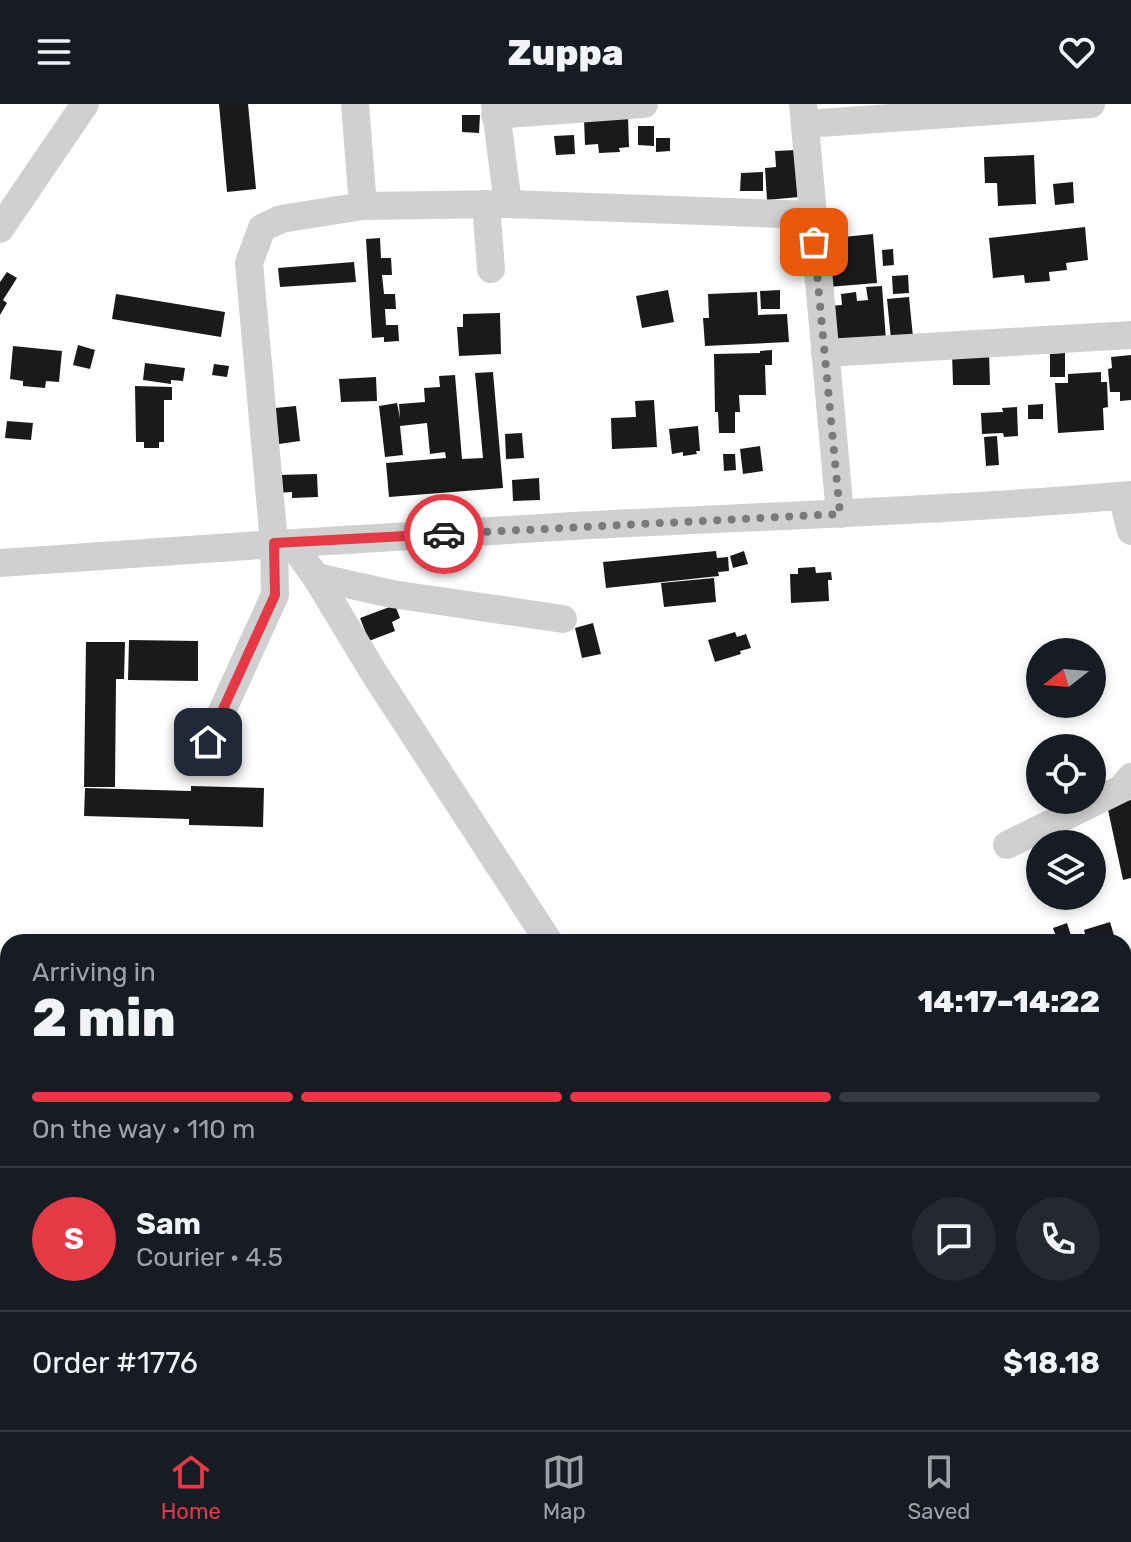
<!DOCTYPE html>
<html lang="en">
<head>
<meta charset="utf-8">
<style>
  :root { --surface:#171b24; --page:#242831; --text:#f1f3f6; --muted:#9ea1a6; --line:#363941; --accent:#e63946 }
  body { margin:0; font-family:Rubik,sans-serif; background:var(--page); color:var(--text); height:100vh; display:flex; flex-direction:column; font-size:30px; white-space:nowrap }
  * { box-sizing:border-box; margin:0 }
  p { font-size:26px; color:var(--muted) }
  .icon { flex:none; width:44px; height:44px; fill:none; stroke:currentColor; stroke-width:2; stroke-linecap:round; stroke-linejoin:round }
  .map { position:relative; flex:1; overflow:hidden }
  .drawer { position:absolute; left:0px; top:830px; width:1132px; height:496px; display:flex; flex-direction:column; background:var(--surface); border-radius:24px 24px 0 0; box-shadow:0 4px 12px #0003 }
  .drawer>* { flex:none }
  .needle { width:52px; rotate:253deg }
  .controls { position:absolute; left:1026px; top:534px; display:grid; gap:16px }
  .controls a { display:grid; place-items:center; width:80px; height:80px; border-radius:50%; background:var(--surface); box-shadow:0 4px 12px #0003; font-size:40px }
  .pin { position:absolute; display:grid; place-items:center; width:68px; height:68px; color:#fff; margin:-34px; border-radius:16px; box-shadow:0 4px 12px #0006 }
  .courier { position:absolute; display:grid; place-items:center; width:80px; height:80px; margin:-40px; border:6px solid #e63946; border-radius:50%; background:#fff; color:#222; box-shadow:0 2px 10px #0007 }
  .overview em { font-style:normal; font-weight:800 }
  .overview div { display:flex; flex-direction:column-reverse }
  .overview { display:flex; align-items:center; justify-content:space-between; height:136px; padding:0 32px }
  h1 { font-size:52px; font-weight:800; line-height:60px }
  .bar { display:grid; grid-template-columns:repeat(4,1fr); gap:12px 8px; align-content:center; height:96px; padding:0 32px }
  .bar i { height:10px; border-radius:6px; background:var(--line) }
  .bar .selected { background:var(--accent) }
  .bar p { grid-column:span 4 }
  .line { display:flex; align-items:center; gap:20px; padding:0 32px; border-top:2px solid var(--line) }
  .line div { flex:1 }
  .round { display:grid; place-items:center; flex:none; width:84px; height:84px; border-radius:42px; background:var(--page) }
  header { display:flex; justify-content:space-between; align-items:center; height:104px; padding:0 32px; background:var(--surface); font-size:36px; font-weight:800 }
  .dock { display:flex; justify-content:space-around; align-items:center; height:112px; border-top:2px solid var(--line); background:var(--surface); font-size:22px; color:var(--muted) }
  .dock a { display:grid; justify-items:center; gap:4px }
  .dock .selected { color:var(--accent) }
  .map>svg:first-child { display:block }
  .building { fill:#1a1a1a }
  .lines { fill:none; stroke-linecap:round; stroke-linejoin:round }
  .minor { stroke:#d0d0d0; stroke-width:28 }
  .done { stroke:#7a7a7a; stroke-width:8; stroke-dasharray:0 14.4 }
  .route { stroke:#e63946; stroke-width:10 }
</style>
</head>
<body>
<header><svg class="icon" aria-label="menu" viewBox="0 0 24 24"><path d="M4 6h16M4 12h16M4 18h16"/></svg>Zuppa<svg class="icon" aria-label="heart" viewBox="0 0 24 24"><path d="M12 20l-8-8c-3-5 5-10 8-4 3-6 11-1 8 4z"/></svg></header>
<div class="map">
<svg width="1131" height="1326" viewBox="0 0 1131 1326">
  <rect width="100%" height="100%" fill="#fff"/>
  <g class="building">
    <path d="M219,0H248L256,85L227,88Z"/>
    <path d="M462,11H480L479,29L462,28Z"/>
    <path d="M628,13L629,43L619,44L620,48L599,49L598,40L585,41L584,15Z"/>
    <path d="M638,22H654V42L638,41Z"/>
    <path d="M574,31L575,50L556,51L554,32Z"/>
    <path d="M656,34H670V47L656,48Z"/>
    <path d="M796,46L799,93L767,96L765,64L776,63L775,47Z"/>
    <path d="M1034,51L1036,100L998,102L997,79H985L984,53Z"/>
    <path d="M763,68V87H740L741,69Z"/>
    <path d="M1073,78L1074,99L1055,101L1053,80Z"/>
    <path d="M1085,123L1088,156L1066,159L1067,166L1049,168L1050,177L1025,179L1024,171L993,174L989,134Z"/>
    <path d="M873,130L877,179L828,183L824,135Z"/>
    <path d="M380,134L381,154H391L392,171H382L384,190H395L396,205H385L386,221H398L399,237L384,238V233L372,234L366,135Z"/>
    <path d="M893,145L894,161L883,162L882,146Z"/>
    <path d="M354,158L356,178L280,183L278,164Z"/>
    <path d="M7,168L17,174L3,196L7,199L0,211V178Z"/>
    <path d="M908,171L909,189L893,190L892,172Z"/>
    <path d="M882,182L886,236L830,240L827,202L842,201L841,190L856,188L857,197L868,196L866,183Z"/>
    <path d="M668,186L674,218L642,224L636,192Z"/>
    <path d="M780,186V205H761L760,187Z"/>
    <path d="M757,188L758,211L787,210L789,238L705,242L703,214H709L708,190Z"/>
    <path d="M116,190L225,208L221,233L112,215Z"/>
    <path d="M909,193L913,233L891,235L887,195Z"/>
    <path d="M500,209L501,250L459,252L457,223H463V210Z"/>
    <path d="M78,241L95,246L90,265L73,261Z"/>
    <path d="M13,242L62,247L59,278L46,277L45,284L23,282V277L10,275Z"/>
    <path d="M772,246V261H765L766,291H739L740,308H735V329H719L718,308H715L714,250L760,249V247Z"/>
    <path d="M952,248H989L990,281H953Z"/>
    <path d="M1065,249V273H1050V250Z"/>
    <path d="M1131,251V296L1120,297V288H1110L1108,265L1112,264L1111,253Z"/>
    <path d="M145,259L185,264L183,277L171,276V280L143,276Z"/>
    <path d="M214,260L229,262L227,273L212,271Z"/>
    <path d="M493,268L503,384L389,393L386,359L446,354L445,348L430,350L427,319L400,322L403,351L385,353L379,302L397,299L400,314L399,300L425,298L424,284L440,283L439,272L455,271L462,355L483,354L475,269Z"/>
    <path d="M1101,268V278H1107L1108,303L1103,304L1104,326L1058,329L1055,279H1068V270Z"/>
    <path d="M376,273L377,297L341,298L339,275Z"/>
    <path d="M135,282L172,283V296H164V338H159V344H144V338H136Z"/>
    <path d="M654,296L657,343L612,345L611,314L636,313L635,297Z"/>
    <path d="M1043,300V315H1028V301Z"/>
    <path d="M296,302L300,337L279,340L275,304Z"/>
    <path d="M1017,303L1018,332L1004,333L1003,329L982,330L981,309L1003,308L1002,304Z"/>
    <path d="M7,317L33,319L31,336L5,334Z"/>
    <path d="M698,322L700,347H696L697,350L683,352V348L672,350L669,325Z"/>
    <path d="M522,329L524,354L506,355L505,330Z"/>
    <path d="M997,332L999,361L986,362L984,333Z"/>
    <path d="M760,342L763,367L743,370L740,345Z"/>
    <path d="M723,350H735L736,366L724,367Z"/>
    <path d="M317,370L318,393L292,394V388L277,389V371Z"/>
    <path d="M539,374L540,396L513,397L512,376Z"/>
    <path d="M716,447L717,454L728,453L729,467L718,468L719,472L606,484L603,458Z"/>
    <path d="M744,447L748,460L733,464L730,452Z"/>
    <path d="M815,463L816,469L831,468L832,476H828L829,497L791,499L790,470H798V464Z"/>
    <path d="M714,474L716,498L664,503L661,479Z"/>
    <path d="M395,501L400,514L392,518L395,527L369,537L360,514Z"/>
    <path d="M593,519L601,550L582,554L575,524Z"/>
    <path d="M735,528L737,533L746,530L751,544L740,547L741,550L715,558L708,536Z"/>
    <path d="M129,536L198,537V577L128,576Z"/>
    <path d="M86,538H125L124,575H116L115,683H84Z"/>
    <path d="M191,682L264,684L263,723L189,721V715L84,712L85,684L191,687Z"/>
    <path d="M1131,696V774L1123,776L1107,701Z"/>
    <path d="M1110,818L1116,838H1087L1084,826Z"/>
    <path d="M1067,819L1073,838H1058L1053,824Z"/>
  </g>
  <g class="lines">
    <g class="minor">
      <path d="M355,0L363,102"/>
      <path d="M495,0L508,100"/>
      <path d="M803,0L840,410"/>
      <path d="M495,11L644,0"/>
      <path d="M805,20L1091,0"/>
      <path d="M486,100L491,165"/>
      <path d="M0,125L85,0"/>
      <path d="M825,249L1131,231"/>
      <path d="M1122,392L1131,427"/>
      <path d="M292,440L316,473L374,569L549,838"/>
      <path d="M0,459C191,445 383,433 574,422C760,412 946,407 1131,391"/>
      <path d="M316,473L392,490L563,515"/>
      <path d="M208,638L275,491L274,439L249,159L262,124L281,115L363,102L508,100L812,111"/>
      <path d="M1007,741L1121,685L1131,673"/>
      <path d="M863,1318L868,1326"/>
    </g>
  </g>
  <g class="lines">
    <path class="done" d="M444,430L840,410L814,138"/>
    <path class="route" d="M208,638L275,491L274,439L444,430"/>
  </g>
</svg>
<div class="controls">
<a><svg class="needle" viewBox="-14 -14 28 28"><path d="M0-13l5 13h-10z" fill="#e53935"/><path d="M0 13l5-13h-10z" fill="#9ea1a6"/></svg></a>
<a><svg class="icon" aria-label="locate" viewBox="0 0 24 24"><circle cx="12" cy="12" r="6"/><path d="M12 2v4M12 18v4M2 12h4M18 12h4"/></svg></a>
<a><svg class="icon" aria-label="layers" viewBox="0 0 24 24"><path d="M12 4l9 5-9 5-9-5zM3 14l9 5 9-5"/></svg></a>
</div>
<div class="pin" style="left:814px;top:138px;background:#ea580c"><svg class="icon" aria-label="bag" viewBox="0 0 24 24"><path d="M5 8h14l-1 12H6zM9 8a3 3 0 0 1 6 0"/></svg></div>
<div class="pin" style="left:208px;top:638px;background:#1f2937"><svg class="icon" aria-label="home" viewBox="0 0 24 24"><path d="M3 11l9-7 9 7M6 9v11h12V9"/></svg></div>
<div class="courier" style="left:444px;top:430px"><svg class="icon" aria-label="car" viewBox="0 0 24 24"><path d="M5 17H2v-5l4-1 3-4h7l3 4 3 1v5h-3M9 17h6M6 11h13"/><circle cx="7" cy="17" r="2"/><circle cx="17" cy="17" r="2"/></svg></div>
<section class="drawer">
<div class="overview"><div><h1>2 min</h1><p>Arriving in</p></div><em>14:17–14:22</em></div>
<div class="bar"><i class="selected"></i><i class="selected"></i><i class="selected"></i><i></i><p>On the way · 110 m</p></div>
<div class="line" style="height:144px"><b class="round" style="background:var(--accent);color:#fff">S</b><div><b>Sam</b><p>Courier · 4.5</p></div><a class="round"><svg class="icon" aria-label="chat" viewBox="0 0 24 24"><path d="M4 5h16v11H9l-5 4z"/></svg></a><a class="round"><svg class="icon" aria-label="phone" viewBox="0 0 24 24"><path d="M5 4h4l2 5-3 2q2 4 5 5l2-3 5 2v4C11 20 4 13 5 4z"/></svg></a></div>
<div class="line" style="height:104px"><div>Order #1776</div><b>$18.18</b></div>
</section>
</div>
<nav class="dock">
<a class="selected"><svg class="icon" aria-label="home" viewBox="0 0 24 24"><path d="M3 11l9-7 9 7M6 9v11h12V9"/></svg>Home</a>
<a><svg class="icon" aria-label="map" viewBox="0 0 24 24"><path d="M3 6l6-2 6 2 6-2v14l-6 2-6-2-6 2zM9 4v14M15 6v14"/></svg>Map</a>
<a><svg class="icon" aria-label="saved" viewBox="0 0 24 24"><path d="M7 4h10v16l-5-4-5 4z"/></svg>Saved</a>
</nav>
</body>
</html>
